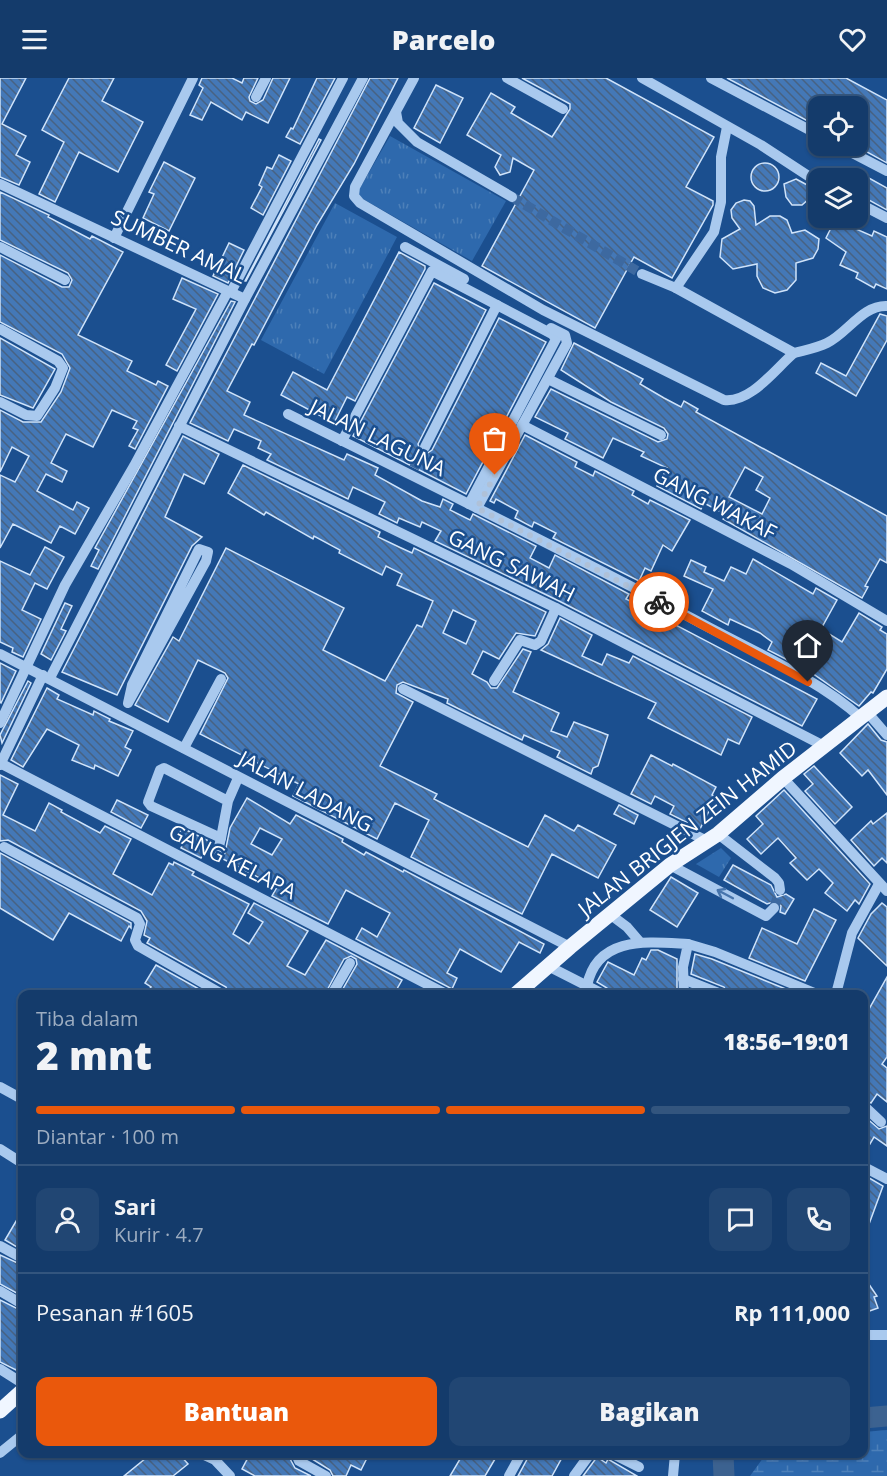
<!DOCTYPE html>
<html lang="id">
<head>
<meta charset="utf-8">
<style>
  :root { --surface:#143b6b; --page:#214673; --text:#f1f3f6; --muted:#9dadc1; --line:#33557e; --accent:#ea580c }
  body { margin:0; font-family:"Open Sans",sans-serif; background:var(--page); color:var(--text); height:100vh; display:flex; flex-direction:column; font-size:22px; white-space:nowrap }
  * { box-sizing:border-box; margin:0 }
  p { font-size:20px; color:var(--muted) }
  .icon { flex:none; width:33px; height:33px; fill:none; stroke:currentColor; stroke-width:2; stroke-linecap:round; stroke-linejoin:round }
  .map { position:relative; flex:1; overflow:hidden }
  .panel { position:absolute; left:18px; top:912px; width:850px; height:468px; display:flex; flex-direction:column; background:var(--surface); border-radius:12px; box-shadow:0 2px 4px #0004,0 0 0 2px var(--line) }
  .panel>* { flex:none }
  .controls { position:absolute; left:808px; top:18px; display:grid; gap:12px }
  .controls a { display:grid; place-items:center; width:60px; height:60px; border-radius:12px; background:var(--surface); box-shadow:0 2px 4px #0004,0 0 0 2px var(--line); font-size:30px }
  .pin { position:absolute; display:grid; place-items:center; width:51px; height:51px; color:#fff; margin:-62px -26px; border-radius:50% 50% 50% 0; rotate:-45deg; box-shadow:0 0 6px #0007 }
  .pin .icon { rotate:45deg }
  .courier { position:absolute; display:grid; place-items:center; width:60px; height:60px; margin:-30px; border:4px solid #ea580c; border-radius:50%; background:#fff; color:#222; box-shadow:0 2px 8px #0007 }
  .overview em { font-style:normal; font-weight:800 }
  .overview div { display:flex; flex-direction:column-reverse }
  .overview { display:flex; align-items:center; justify-content:space-between; height:102px; padding:0 18px }
  h1 { font-size:39px; font-weight:800; line-height:45px }
  .bar { display:grid; grid-template-columns:repeat(4,1fr); gap:9px 6px; align-content:center; height:72px; padding:0 18px }
  .bar i { height:8px; border-radius:4px; background:var(--line) }
  .bar .current { background:var(--accent) }
  .bar p { grid-column:span 4 }
  .line { display:flex; align-items:center; gap:15px; padding:0 18px; border-top:2px solid var(--line) }
  .line div { flex:1 }
  .round { display:grid; place-items:center; flex:none; width:63px; height:63px; border-radius:12px; background:var(--page) }
  .button { display:flex; gap:12px; margin-top:auto; padding:12px 18px }
  .button a { flex:1; height:69px; border-radius:12px; background:var(--accent); color:#fff; font-size:24px; font-weight:800; line-height:69px; text-align:center }
  .button a+a { background:var(--page); color:var(--text) }
  header { display:flex; justify-content:space-between; align-items:center; height:78px; padding:0 18px; background:var(--surface); font-size:27px; font-weight:800 }
  .map>svg:first-child { display:block }
  .grass { fill:url(#grass-tufts) }
  .wetland { fill:url(#wetland-marsh) }
  .lines { fill:none; stroke-linecap:round; stroke-linejoin:round }
  .river { stroke:#3c6290; stroke-width:21 }
  .building { fill:url(#building-back-hatch); stroke:#cfe3fa; stroke-width:1.5; fill-rule:evenodd }
  .minor-tunnel { stroke:#3d69a0; stroke-width:10; stroke-dasharray:10 5; stroke-linecap:butt }
  .minor { stroke:#a9c9ee; stroke-width:10 }
  .major { stroke:#f0f6ff; stroke-width:15 }
  .oneway { stroke:#4674ac }
  .done { stroke:#afc1d8; stroke-width:6; stroke-dasharray:0 10.8 }
  .route { stroke:#ea580c; stroke-width:8 }
  .labels { text-anchor:middle; dominant-baseline:central; stroke-width:5; stroke-linejoin:round; paint-order:stroke }
  .street-label { font-size:21px; fill:#fff; stroke:#1b4f8f }
</style>
</head>
<body>
<header><svg class="icon" aria-label="menu" viewBox="0 0 24 24"><path d="M4 6h16M4 12h16M4 18h16"/></svg>Parcelo<svg class="icon" aria-label="heart" viewBox="0 0 24 24"><path d="M12 20l-8-8c-3-5 5-10 8-4 3-6 11-1 8 4z"/></svg></header>
<div class="map">
<svg width="887" height="1398" viewBox="0 0 887 1398">
  <defs>
    <pattern id="grass-tufts" width="24" height="20" patternUnits="userSpaceOnUse" patternTransform="scale(1.5)"><rect width="24" height="20" fill="#2e69ad"/><path d="M3 7l-1-3M5 7V3M7 7l1-3M15 17l-1-3M17 17v-4M19 17l1-3" fill="none" stroke="#4d80b9"/></pattern>
    <pattern id="wetland-marsh" width="20" height="14" patternUnits="userSpaceOnUse" patternTransform="scale(1.5)"><rect width="20" height="14" fill="#2e69ad"/><path d="M1 5h8M5 5V1M11 12h8M15 12V8" fill="none" stroke="#4d80b9"/></pattern>
    <pattern id="building-back-hatch" width="6" height="6" patternUnits="userSpaceOnUse" patternTransform="scale(1.5)"><rect width="6" height="6" fill="#4478b7"/><path d="M-1 5l2 2M0 0l6 6M5-1l2 2" fill="none" stroke="#486282"/></pattern>
  </defs>
  <rect width="100%" height="100%" fill="#1b4f8f"/>
  <g class="grass">
    <path d="M390,58L506,123L472,183L356,117Z"/>
    <path d="M335,125L397,159L324,296L261,262Z"/>
    <path d="M721,770L731,780L719,799L696,786Z"/>
  </g>
  <path class="wetland" d="M887,1352V1398H750L766,1376H864V1354Z"/>
  <g class="lines">
    <g class="river">
      <path d="M864,1340L887,1338"/>
      <path d="M723,1376L724,1398"/>
    </g>
  </g>
  <g class="building">
    <path d="M0,0H26L2,46L26,58L16,77L30,84L19,107L0,99Z"/>
    <path d="M69,0H114L102,23L143,44L118,94L79,74L55,124L39,116L64,64L42,52Z"/>
    <path d="M202,0H232L242,5L244,0H258L249,19L250,23L256,26L263,22L273,0H290L268,45L246,34L242,42L211,24L202,42L190,37L203,10L199,7Z"/>
    <path d="M317,0H335L300,66L286,59L291,50L293,51Z"/>
    <path d="M370,0H398L354,86L317,147L254,267L252,266L227,313L250,324L244,337L344,382L347,376L378,390L375,397L422,423L440,429L443,421L453,426L450,432L470,442L473,436L536,468L530,480L549,490L555,477L629,516L626,521L817,621L802,648L559,523L435,463L441,453L422,444L420,449L399,440L397,445L379,436L385,424L353,409L348,421L267,382L271,376L258,370L261,363L234,351L228,363L190,345Z"/>
    <path d="M522,0H606L714,59L686,109L713,123V127L672,200L634,179L595,250L482,188L534,92L513,80L510,94L500,97L495,89L501,77L467,57L491,15L515,29L511,35L552,59L570,31V26Z"/>
    <path d="M727,0H846L887,22V85L858,69V28H819V49Z"/>
    <path d="M436,7L463,20L440,65L414,50Z"/>
    <path d="M319,61L321,62L246,203H245Z"/>
    <path d="M279,77L291,83L263,137L251,130L262,109L259,107L267,89L272,91Z"/>
    <path d="M164,84L195,100L169,153L143,140L154,116L149,114Z"/>
    <circle cx="765" cy="99" r="14"/>
    <path d="M858,94L887,110V132L858,116Z"/>
    <path d="M796,101L811,109V119L802,127H792L786,119L784,106Z"/>
    <path d="M0,114L49,137L48,139L90,161L92,158L123,174L78,257L132,283L127,293L156,307L158,303L168,308L135,371L129,368L138,352L133,350L137,343L112,332L93,369L66,356L51,385L67,393L62,404L46,396L37,413L73,432L77,424L89,430L75,456L60,448L51,465L13,446L0,470V397L15,404L29,378L12,369L0,394V332L23,344H41L61,314L70,290L62,276L0,244V177L62,209H69L72,202L68,195L0,162Z"/>
    <path d="M744,122L750,123L754,128L756,147L770,138H780L787,142L792,155L805,152L819,161L818,171L813,180L796,185V202L787,212L775,215L763,210L757,198V186L733,191L720,179L722,161L740,151L732,140L731,132L736,125Z"/>
    <path d="M818,140H853L849,148L872,158L874,153L887,159V211L876,206L874,210L856,200L858,195L840,187L846,174L826,160L833,146Z"/>
    <path d="M229,165L244,172L228,205L213,198Z"/>
    <path d="M399,174L425,188V191L355,323L347,319L334,345L281,317L293,294L327,312Z"/>
    <path d="M182,200L218,216L177,293L166,287L196,231L173,221Z"/>
    <path d="M434,205L486,232L418,366L421,375L426,376L432,372L499,240L546,264L466,416L353,358Z"/>
    <path d="M231,223L235,224L98,491L91,488L99,472L95,470Z"/>
    <path d="M880,236L887,238V262L856,318L816,295L821,285L846,298Z"/>
    <path d="M0,260L55,291L33,330L0,317Z"/>
    <path d="M574,265L643,301L640,306L664,320L681,329L684,323L698,331L696,334L887,438V485L880,481L865,508L868,509L862,520L723,441L725,436L704,425L701,431L657,408L667,390L641,378L644,374L613,360L603,380L565,361L568,355L535,339L551,311L658,364L667,361L668,356L664,350L611,324L561,292ZM745,389L763,399L756,412L770,420L762,436L729,419Z"/>
    <path d="M525,357L577,384L575,389L593,398L595,393L634,413L632,417L648,426L650,422L690,442L672,473L663,467L651,493L645,490L639,503L553,460L556,455L534,444L532,449L515,440L518,433L496,421L494,425L490,423Z"/>
    <path d="M183,358L219,376L204,406L184,396L165,439L202,459L192,468L117,617L62,594Z"/>
    <path d="M243,387L380,454L378,459L399,469L412,475L414,470L546,534L535,558L516,555L499,581L483,573L472,596L487,604L491,610H497L523,571L531,574L513,614L559,635L551,653L567,659L574,644L608,657L598,688L593,690L591,696L557,679L560,673L524,657L522,662L447,625L448,621L403,604L397,607L396,615L413,624L380,688L437,716L434,721L528,769L545,737L574,753L578,747L616,767L598,800L552,776L522,836L411,779L429,742L395,725L377,761L293,718L299,706L200,656L228,600L225,595L198,582L168,644L135,627L173,559L179,563L226,470L344,530L323,572L385,603L417,547L422,549L433,523L397,507L402,496L386,488L382,497L339,475L340,472L314,458L313,461L266,434L264,437L228,415ZM453,532L476,543L466,566L443,555Z"/>
    <path d="M45,469L64,479L47,511L35,505L22,532L41,541L23,579L12,574L13,570L0,564V483L30,497Z"/>
    <path d="M753,481L813,516L816,510L837,522L821,551L842,564L859,535L882,549L880,552L887,556V591L873,615L871,614L859,628L809,593L768,572L772,564L760,555L730,541L728,547L702,533L713,511L684,498L691,482L706,489L704,494L724,503L731,489L746,496Z"/>
    <path d="M65,525L72,528L61,551L66,553L51,582L41,576Z"/>
    <path d="M560,540L592,557L582,578L602,587L607,576L629,585L633,578L752,639L739,666L728,661L721,677L648,640L656,625L541,572L548,566Z"/>
    <path d="M0,585L16,593L1,625L0,624Z"/>
    <path d="M28,603L31,605L2,665L0,657Z"/>
    <path d="M47,610L59,617L57,621L93,637L94,633L110,641L109,643L133,653L125,669L131,672L118,698L95,687L94,691L72,682L79,667L47,651L23,689L11,682Z"/>
    <path d="M868,646L881,662L887,664V717L868,692L862,698L840,675Z"/>
    <path d="M651,677L672,688L673,686L716,709L712,717L716,719L700,751L670,736L674,728L655,718L651,726L631,716Z"/>
    <path d="M814,688L852,729L835,746L805,713L813,706L804,696Z"/>
    <path d="M0,697L18,706L3,737L35,753L49,725L62,732L61,734L100,755L105,748L131,761L113,796L152,817L169,785L173,787L174,784L194,794L192,797L249,826L233,856L249,866L263,844L248,835L254,825L308,853L287,888L305,897L326,862L402,902L394,916H340L357,886L356,881L351,878L344,881L325,916H229L226,909L147,865L150,860L144,857L147,843L141,833L8,762L0,763Z"/>
    <path d="M784,712L870,806L859,826L855,822L847,833L825,815L833,805L819,791L807,802L790,785L796,780L778,760L761,776L747,761L763,746L756,738Z"/>
    <path d="M247,720L290,746L296,737L343,761L342,764L364,777L366,774L403,794L404,792L544,866L540,875L519,864L501,894L460,871L447,895L457,900L452,911L356,861L362,850L377,859L390,835L346,812L328,846L272,818L277,809L221,780L225,775L230,750ZM260,750L282,761L272,777L251,766Z"/>
    <path d="M117,722L148,737L141,750L111,734Z"/>
    <path d="M619,727L638,737L634,746L614,736Z"/>
    <path d="M887,735V785L882,780L874,788L851,762L871,743L873,746Z"/>
    <path d="M182,750L209,763L201,780L181,770L185,762L178,758Z"/>
    <path d="M0,775L131,845V850L129,848L121,863L69,835L53,862L0,830Z"/>
    <path d="M733,787L771,807L777,819L786,816L794,821L785,836L780,834L781,828L776,823L767,826L724,802Z"/>
    <path d="M671,799L698,815L677,849L650,832Z"/>
    <path d="M882,825L887,829V888L858,860L871,836Z"/>
    <path d="M814,831L836,842L805,903L749,880L762,850L797,866Z"/>
    <path d="M651,872H658L677,881V916H610L607,910L597,904L608,884L634,897L642,880L646,882Z"/>
    <path d="M695,876L712,881L798,916H728L724,909L691,896Z"/>
    <path d="M156,887L208,916H146L151,909L145,905Z"/>
    <path d="M887,899V979L882,986L887,990V1024L877,1016L871,1025L864,1021V940Z"/>
    <path d="M864,1038L879,1051L887,1048V1068L874,1059L864,1076Z"/>
    <path d="M864,1097L883,1108L865,1157H864Z"/>
    <path d="M22,1133V1172L5,1162Z"/>
    <path d="M0,1177L22,1187V1218L0,1206Z"/>
    <path d="M864,1199L877,1218L874,1219L878,1230L864,1235Z"/>
    <path d="M0,1222L22,1233V1278L16,1292L0,1284Z"/>
    <path d="M151,1376H179L188,1386L173,1398H124Z"/>
    <path d="M250,1376H282L289,1379L295,1390L311,1398H255L242,1391Z"/>
    <path d="M304,1376H369L361,1392L351,1387L346,1398H333L330,1392Z"/>
    <path d="M463,1376H498L485,1398H450Z"/>
    <path d="M530,1376H564L552,1398H518Z"/>
    <path d="M597,1379L606,1385L608,1381L637,1398H583Z"/>
  </g>
  <g class="lines">
    <g class="minor-tunnel">
      <path d="M512,119L642,196"/>
      <path d="M414,390L425,369"/>
      <path d="M774,830L780,812"/>
    </g>
    <g class="minor">
      <path d="M414,0L355,109L354,118L360,125L543,232L724,322C751,325 775,291 794,275"/>
      <path d="M507,0L563,31"/>
      <path d="M642,0L761,67L819,105"/>
      <path d="M711,0L819,57"/>
      <path d="M256,19L266,0"/>
      <path d="M396,34L398,45L417,64L512,119"/>
      <path d="M839,68L887,93"/>
      <path d="M0,106L245,221"/>
      <path d="M858,125L887,140"/>
      <path d="M114,160L193,0"/>
      <path d="M0,169L65,202"/>
      <path d="M405,169L464,201"/>
      <path d="M642,196L676,210L794,275C805,272 817,270 827,265C848,255 862,227 887,228"/>
      <path d="M676,210L714,154L721,124V79L727,49"/>
      <path d="M231,214L343,0"/>
      <path d="M0,251L58,283L63,290L55,310L37,338L26,337L0,324"/>
      <path d="M548,301L661,357"/>
      <path d="M288,336C425,404 562,471 697,543C748,571 819,601 861,640"/>
      <path d="M522,347L791,486L887,543"/>
      <path d="M179,348L556,530L824,668"/>
      <path d="M342,363L432,193L552,256L556,261L469,426"/>
      <path d="M425,369L497,227"/>
      <path d="M477,430L567,265L565,257L551,250"/>
      <path d="M199,471L208,474L206,483L128,625L132,607Z"/>
      <path d="M0,576L570,869"/>
      <path d="M50,600L245,221L363,0"/>
      <path d="M494,603L520,562L535,567L541,563L556,530"/>
      <path d="M403,611L707,763"/>
      <path d="M867,634L887,657"/>
      <path d="M0,645L65,507L134,388L228,213"/>
      <path d="M184,670L221,601"/>
      <path d="M0,685L446,916"/>
      <path d="M0,687L43,597"/>
      <path d="M783,700L887,813"/>
      <path d="M228,723L221,760L151,728L148,724L160,692L164,690L228,723L238,700"/>
      <path d="M718,756L775,800L779,805L780,812"/>
      <path d="M4,769L137,840L140,846L135,862L138,868L222,916"/>
      <path d="M218,773L221,760"/>
      <path d="M670,787L766,838L774,830"/>
      <path d="M611,837L627,849L639,863"/>
      <path d="M688,866L715,874L817,916"/>
      <path d="M548,888L603,916"/>
      <path d="M683,901L721,916"/>
      <path d="M587,908C597,857 649,864 688,866L683,889L684,916"/>
      <path d="M332,916L350,885"/>
      <path d="M836,916L852,855L879,806"/>
      <path d="M0,1009L22,1021"/>
      <path d="M864,1028L881,1044"/>
      <path d="M0,1071L22,1085"/>
      <path d="M864,1089L887,1101"/>
      <path d="M0,1168L22,1180"/>
      <path d="M0,1213L22,1226"/>
      <path d="M864,1257H887"/>
      <path d="M0,1291L22,1305"/>
      <path d="M0,1375L22,1357"/>
      <path d="M202,1376L215,1382L230,1398"/>
      <path d="M296,1376L299,1383L326,1398"/>
      <path d="M613,1376L639,1389"/>
      <path d="M509,1398L521,1376"/>
      <path d="M574,1398L590,1376"/>
      <path d="M673,1398L675,1376"/>
    </g>
    <g class="major">
      <path d="M516,916L570,869L670,787L718,756L783,700L887,619"/>
      <path d="M0,1333L22,1313"/>
    </g>
  </g>
  <defs><path id="oneway-shaft" d="M-6 0H5M1.5-3L5.5 0L1.5 3" fill="none" stroke-width="1.6" stroke-linecap="round" stroke-linejoin="round" transform="scale(1.5)"/></defs>
  <use class="oneway" href="#oneway-shaft" transform="translate(725 816) rotate(-152)"/>
  <g class="lines">
    <path class="done" d="M495,397L477,430L659,524"/>
    <path class="route" d="M659,524L808,604"/>
  </g>
  <g class="labels">
    <g class="street-label">
      <text transform="translate(179 168) rotate(25)">SUMBER AMAL</text>
      <text transform="translate(378 359) rotate(26)">JALAN LAGUNA</text>
      <text transform="translate(715 425) rotate(27)">GANG WAKAF</text>
      <text transform="translate(512 487) rotate(26)">GANG SAWAH</text>
      <text transform="translate(306 713) rotate(28)">JALAN LADANG</text>
      <text transform="translate(687 750) rotate(-38)">JALAN BRIGJEN ZEIN HAMID</text>
      <text transform="translate(233 783) rotate(27)">GANG KELAPA</text>
    </g>
  </g>
</svg>
<div class="controls">
<a><svg class="icon" aria-label="locate" viewBox="0 0 24 24"><circle cx="12" cy="12" r="6"/><path d="M12 2v4M12 18v4M2 12h4M18 12h4"/></svg></a>
<a><svg class="icon" aria-label="layers" viewBox="0 0 24 24"><path d="M12 4l9 5-9 5-9-5zM3 14l9 5 9-5"/></svg></a>
</div>
<div class="pin" style="left:495px;top:397px;background:#ea580c"><svg class="icon" aria-label="bag" viewBox="0 0 24 24"><path d="M5 8h14l-1 12H6zM9 8a3 3 0 0 1 6 0"/></svg></div>
<div class="pin" style="left:808px;top:604px;background:#1f2937"><svg class="icon" aria-label="home" viewBox="0 0 24 24"><path d="M3 11l9-7 9 7M6 9v11h12V9"/></svg></div>
<div class="courier" style="left:659px;top:524px"><svg class="icon" aria-label="bike" viewBox="0 0 24 24"><circle cx="6" cy="16" r="4"/><circle cx="18" cy="16" r="4"/><path d="M6 16l4-8h5l3 8M10 8l3 8H6M13 5h3"/></svg></div>
<section class="panel">
<div class="overview"><div><h1>2 mnt</h1><p>Tiba dalam</p></div><em>18:56–19:01</em></div>
<div class="bar"><i class="current"></i><i class="current"></i><i class="current"></i><i></i><p>Diantar · 100 m</p></div>
<div class="line" style="height:108px"><a class="round"><svg class="icon" aria-label="person" viewBox="0 0 24 24"><circle cx="12" cy="8" r="4"/><path d="M4 21q1-7 8-7t8 7"/></svg></a><div><b>Sari</b><p>Kurir · 4.7</p></div><a class="round"><svg class="icon" aria-label="chat" viewBox="0 0 24 24"><path d="M4 5h16v11H9l-5 4z"/></svg></a><a class="round"><svg class="icon" aria-label="phone" viewBox="0 0 24 24"><path d="M5 4h4l2 5-3 2q2 4 5 5l2-3 5 2v4C11 20 4 13 5 4z"/></svg></a></div>
<div class="line" style="height:78px"><div>Pesanan #1605</div><b>Rp 111,000</b></div>
<div class="button"><a>Bantuan</a><a>Bagikan</a></div>
</section>
</div>
</body>
</html>
